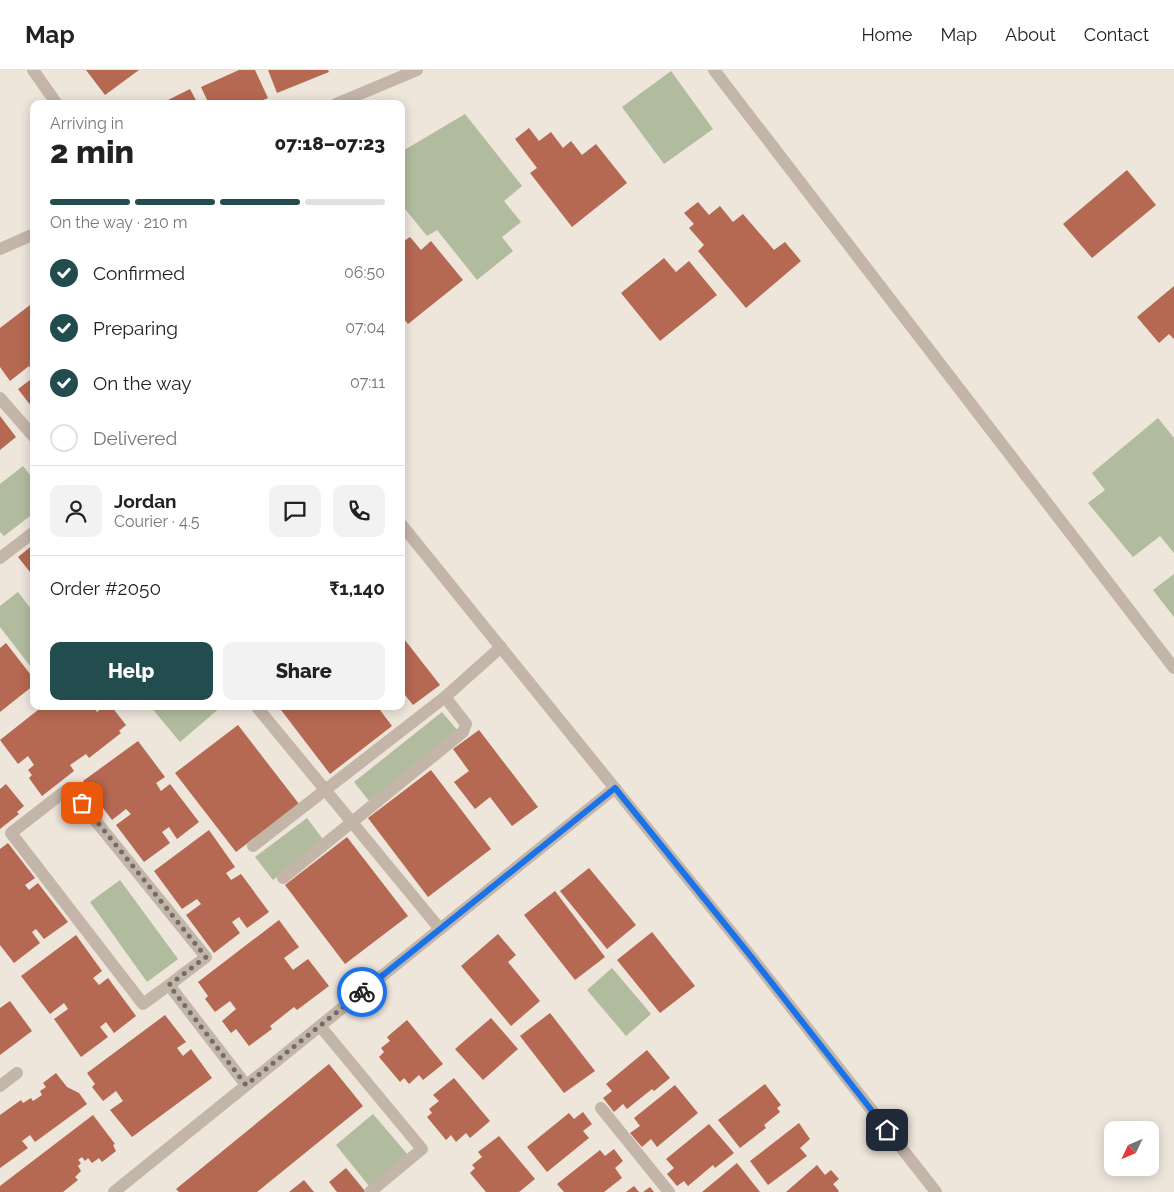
<!DOCTYPE html>
<html lang="en">
<head>
<meta charset="utf-8">
<style>
  :root { --surface:#fff; --page:#f2f2f2; --text:#222; --muted:#767676; --line:#e0e0e0; --accent:#234c4e }
  body { margin:0; font-family:Raleway,sans-serif; background:var(--page); color:var(--text); height:100vh; display:flex; flex-direction:column; font-size:19px; white-space:nowrap }
  * { box-sizing:border-box; margin:0 }
  p { font-size:16px; color:var(--muted) }
  .icon { flex:none; width:28px; height:28px; fill:none; stroke:currentColor; stroke-width:2; stroke-linecap:round; stroke-linejoin:round }
  .map { position:relative; flex:1; overflow:hidden }
  .drawer { position:absolute; left:30px; top:30px; width:375px; height:610px; display:flex; flex-direction:column; background:var(--surface); border-radius:10px; box-shadow:0 2px 12px #0003 }
  .drawer>* { flex:none }
  .needle { width:32px; rotate:226deg }
  .buttons { position:absolute; left:1104px; top:1051px; display:grid; gap:10px }
  .buttons a { display:grid; place-items:center; width:55px; height:55px; border-radius:10px; background:var(--surface); box-shadow:0 2px 12px #0003; font-size:25px }
  .pin { position:absolute; display:grid; place-items:center; width:42px; height:42px; color:#fff; margin:-21px; border-radius:10px; box-shadow:0 2px 8px #0006 }
  .courier { position:absolute; display:grid; place-items:center; width:50px; height:50px; margin:-25px; border:4px solid #1a73e8; border-radius:50%; background:#fff; color:#222; box-shadow:0 1px 6px #0007 }
  .overview em { font-style:normal; font-weight:800 }
  .overview div { display:flex; flex-direction:column-reverse }
  .overview { display:flex; align-items:center; justify-content:space-between; height:85px; padding:0 20px }
  h1 { font-size:32px; font-weight:800; line-height:38px }
  .bar { display:grid; grid-template-columns:repeat(4,1fr); gap:8px 5px; align-content:center; height:60px; padding:0 20px }
  .bar i { height:6px; border-radius:4px; background:var(--line) }
  .bar .current { background:var(--accent) }
  .bar p { grid-column:span 4 }
  .line { display:flex; align-items:center; gap:12px; padding:0 20px; border-top:1px solid var(--line) }
  .line div { flex:1 }
  .round { display:grid; place-items:center; flex:none; width:52px; height:52px; border-radius:10px; background:var(--page) }
  ol { padding:0 20px; list-style:none }
  li { display:flex; align-items:center; gap:15px; height:55px }
  li p { margin-inline-start:auto }
  li .icon { padding:5px; border-radius:50%; background:var(--accent); color:#fff; stroke-width:4 }
  li:last-child { color:var(--muted) }
  li i { width:28px; height:28px; border:2px solid var(--line); border-radius:50% }
  .primary-button { display:flex; gap:10px; margin-top:auto; padding:10px 20px }
  .primary-button a { flex:1; height:58px; border-radius:10px; background:var(--accent); color:#fff; font-size:20px; font-weight:800; line-height:58px; text-align:center }
  .primary-button a+a { background:var(--page); color:var(--text) }
  header { display:flex; align-items:center; gap:30px; box-sizing:border-box; height:70px; padding:0 25px; background:var(--surface); border-bottom:1px solid var(--line) }
  header strong { font-size:24px }
  nav { display:flex; gap:28px; margin-inline-start:auto; font-size:18px }
  .map>svg:first-child { display:block }
  .green { fill:#b1bb9d }
  .building { fill:#b56852 }
  .lines { fill:none; stroke-linecap:round; stroke-linejoin:round }
  .street { stroke:#c4b5a9; stroke-width:12 }
  .done { stroke:#746c67; stroke-width:5; stroke-dasharray:0 9 }
  .route { stroke:#1a73e8; stroke-width:6 }
</style>
</head>
<body>
<header>
<strong>Map</strong>
<nav><a>Home</a><a>Map</a><a>About</a><a>Contact</a></nav>
</header>
<div class="map">
<svg width="1174" height="1122" viewBox="0 0 1174 1122">
  <rect width="100%" height="100%" fill="#eee5db"/>
  <g class="green">
    <path d="M671,1L713,59L664,94L622,37Z"/>
    <path d="M465,44L522,116L504,131L521,152L502,167L513,181L477,210L437,160L427,166L401,134V82Z"/>
    <path d="M1158,348L1174,368V483L1160,466L1133,487L1088,433L1105,420L1092,403Z"/>
    <path d="M23,396L34,410V443L4,466L0,462V414Z"/>
    <path d="M1174,504V547L1153,520Z"/>
    <path d="M18,522L34,543V601L0,557V536Z"/>
    <path d="M150,636H222L180,672Z"/>
    <path d="M442,642L458,661L370,732L354,712Z"/>
    <path d="M307,748L325,772L273,810L255,787Z"/>
    <path d="M120,810L178,889L147,912L90,832Z"/>
    <path d="M612,898L651,944L626,966L587,920Z"/>
    <path d="M373,1044L408,1085L369,1116L336,1075Z"/>
  </g>
  <g class="building">
    <path d="M86,0H139L105,25Z"/>
    <path d="M239,0H255L268,28L254,34H209L201,17Z"/>
    <path d="M268,0H328L329,2L277,23Z"/>
    <path d="M190,19L198,34H160Z"/>
    <path d="M529,58L539,71L551,62L563,78L571,71L582,85L596,74L627,113L572,157L530,103L537,98L515,69Z"/>
    <path d="M1127,100L1156,135L1092,188L1063,154Z"/>
    <path d="M698,132L709,145L720,136L733,152L743,144L774,180L785,172L801,191L746,238L698,181L704,175L689,158L694,154L684,143Z"/>
    <path d="M410,167L421,180L431,171L463,210L408,254L401,245V173Z"/>
    <path d="M664,188L676,202L689,191L717,225L660,271L621,223Z"/>
    <path d="M1174,216V269L1169,264L1159,273L1137,247Z"/>
    <path d="M34,232V302L29,296L10,311L0,297V258Z"/>
    <path d="M34,307V340L18,319Z"/>
    <path d="M0,346L16,367L0,380Z"/>
    <path d="M34,474V507L18,487Z"/>
    <path d="M401,565L440,615L413,635L401,620Z"/>
    <path d="M6,573L34,609V615L0,642V578Z"/>
    <path d="M43,636H92L97,642L104,636H111L126,655L119,661L121,663L89,688L86,684L70,695L74,701L42,726L29,708L32,705L28,700L34,695L28,686L18,694L0,670Z"/>
    <path d="M278,636H377L392,656L330,704Z"/>
    <path d="M238,655L299,734L236,782L175,703Z"/>
    <path d="M479,660L538,737L512,756L490,727L475,739L454,712L469,701L453,679Z"/>
    <path d="M138,671L165,707L156,713L161,721L170,714L199,752L177,769L169,757L162,762L170,773L144,792L116,755L131,744L126,739L112,750L83,711Z"/>
    <path d="M431,700L491,779L428,827L368,748Z"/>
    <path d="M6,714L24,736L17,742L19,744L0,759V719Z"/>
    <path d="M209,760L235,797L226,803L231,810L241,804L269,842L247,858L239,847L232,852L240,863L214,883L186,845L201,834L197,829L182,839L154,801Z"/>
    <path d="M347,767L408,846L345,894L285,815Z"/>
    <path d="M8,773L35,808L25,815L29,820L38,813L68,852L44,869L36,859L32,862L40,873L14,893L0,875V779Z"/>
    <path d="M589,798L636,855L607,879L560,821Z"/>
    <path d="M555,821L605,887L575,910L524,845Z"/>
    <path d="M279,850L299,877L284,888L293,900L308,889L329,916L297,940L294,937L270,956L272,959L249,976L236,959L231,963L222,951L236,939L230,931L215,942L205,929L208,926L198,912Z"/>
    <path d="M652,862L695,916L660,943L617,890Z"/>
    <path d="M498,864L516,885L508,892L540,931L511,956L461,896Z"/>
    <path d="M76,865L102,901L93,908L99,915L108,908L136,946L114,963L106,952L100,957L108,967L81,987L54,949L68,939L64,933L50,944L21,906Z"/>
    <path d="M10,931L32,961L0,985V938Z"/>
    <path d="M550,943L595,1001L564,1023L520,966Z"/>
    <path d="M165,945L186,972L177,978L183,986L191,979L212,1008L132,1067L110,1040L123,1031L116,1021L103,1031L92,1017L95,1014L87,1003Z"/>
    <path d="M491,948L518,979L483,1010L455,979Z"/>
    <path d="M407,950L443,994L423,1010L419,1005L409,1014L404,1008L400,1012L379,987L384,982L381,978L390,971L387,967Z"/>
    <path d="M647,980L670,1008L654,1021L652,1019L627,1039L623,1034L614,1042L603,1028L612,1021L606,1014Z"/>
    <path d="M329,994L363,1036L257,1122H179L176,1119Z"/>
    <path d="M56,1003L67,1017L79,1023L87,1034L35,1072L30,1065L22,1071L28,1078L0,1098V1045L21,1030L23,1033L31,1028L33,1031L42,1025L40,1021L46,1017L43,1013Z"/>
    <path d="M454,1008L490,1051L470,1068L466,1063L456,1072L451,1065L446,1070L427,1047L432,1043L429,1039L439,1031L433,1025Z"/>
    <path d="M765,1014L781,1035L777,1038L780,1042L764,1055L766,1058L740,1078L718,1050Z"/>
    <path d="M675,1015L698,1043L657,1077L651,1069L642,1077L630,1063L640,1056L634,1048Z"/>
    <path d="M583,1042L592,1054L583,1061L589,1068L547,1102L527,1077L569,1043L574,1049Z"/>
    <path d="M93,1045L115,1074L113,1075L116,1081L102,1092L99,1088L92,1093L88,1088L85,1091L82,1087L78,1090L81,1093L78,1096L81,1101L75,1107L78,1110L63,1122H0V1116Z"/>
    <path d="M799,1053L810,1069L800,1078L807,1086L768,1115L750,1091Z"/>
    <path d="M709,1054L734,1083L715,1098L713,1095L688,1116L684,1111L677,1116L667,1104L674,1098L666,1089Z"/>
    <path d="M499,1066L535,1109L519,1122H486L470,1103L475,1098L472,1095L482,1087L478,1082Z"/>
    <path d="M614,1079L623,1091L615,1098L622,1108L604,1122H564L557,1114L600,1080L605,1086Z"/>
    <path d="M737,1093L760,1122H702Z"/>
    <path d="M817,1095L825,1105L831,1100L839,1109L833,1114L839,1121L838,1122H786Z"/>
    <path d="M346,1098L365,1121L364,1122H337L329,1112Z"/>
    <path d="M304,1110L314,1122H289Z"/>
    <path d="M634,1116L639,1122H626Z"/>
    <path d="M650,1117L654,1122H643Z"/>
  </g>
  <g class="lines">
    <g class="street">
      <path d="M33,0L57,34"/>
      <path d="M714,0L1174,598"/>
      <path d="M336,34L417,0"/>
      <path d="M0,179L34,164"/>
      <path d="M0,328L34,367"/>
      <path d="M401,454L753,889L936,1122"/>
      <path d="M0,488L34,462"/>
      <path d="M445,627L501,577"/>
      <path d="M256,636L440,859"/>
      <path d="M253,776L445,627L466,654L463,662L283,808"/>
      <path d="M169,915L206,887L69,718L11,763L143,934L169,915L246,1015"/>
      <path d="M320,956L422,1079L370,1122"/>
      <path d="M0,1016L17,1003"/>
      <path d="M601,1038L669,1122"/>
      <path d="M114,1122L615,718"/>
    </g>
  </g>
  <g class="lines">
    <path class="done" d="M82,733L206,887L169,915L246,1015L362,922"/>
    <path class="route" d="M362,922L615,718L753,889L887,1060"/>
  </g>
</svg>
<div class="buttons">
<a><svg class="needle" viewBox="-14 -14 28 28"><path d="M0-13l5 13h-10z" fill="#e53935"/><path d="M0 13l5-13h-10z" fill="#767676"/></svg></a>
</div>
<div class="pin" style="left:82px;top:733px;background:#ea580c"><svg class="icon" aria-label="bag" viewBox="0 0 24 24"><path d="M5 8h14l-1 12H6zM9 8a3 3 0 0 1 6 0"/></svg></div>
<div class="pin" style="left:887px;top:1060px;background:#1f2937"><svg class="icon" aria-label="home" viewBox="0 0 24 24"><path d="M3 11l9-7 9 7M6 9v11h12V9"/></svg></div>
<div class="courier" style="left:362px;top:922px"><svg class="icon" aria-label="bike" viewBox="0 0 24 24"><circle cx="6" cy="16" r="4"/><circle cx="18" cy="16" r="4"/><path d="M6 16l4-8h5l3 8M10 8l3 8H6M13 5h3"/></svg></div>
<section class="drawer">
<div class="overview"><div><h1>2 min</h1><p>Arriving in</p></div><em>07:18–07:23</em></div>
<div class="bar"><i class="current"></i><i class="current"></i><i class="current"></i><i></i><p>On the way · 210 m</p></div>
<ol>
<li><svg class="icon" aria-label="check" viewBox="0 0 24 24"><path d="M5 12l5 5 9-10"/></svg>Confirmed<p>06:50</p></li>
<li><svg class="icon" aria-label="check" viewBox="0 0 24 24"><path d="M5 12l5 5 9-10"/></svg>Preparing<p>07:04</p></li>
<li><svg class="icon" aria-label="check" viewBox="0 0 24 24"><path d="M5 12l5 5 9-10"/></svg>On the way<p>07:11</p></li>
<li><i></i>Delivered</li>
</ol>
<div class="line" style="height:90px"><a class="round"><svg class="icon" aria-label="person" viewBox="0 0 24 24"><circle cx="12" cy="8" r="4"/><path d="M4 21q1-7 8-7t8 7"/></svg></a><div><b>Jordan</b><p>Courier · 4.5</p></div><a class="round"><svg class="icon" aria-label="chat" viewBox="0 0 24 24"><path d="M4 5h16v11H9l-5 4z"/></svg></a><a class="round"><svg class="icon" aria-label="phone" viewBox="0 0 24 24"><path d="M5 4h4l2 5-3 2q2 4 5 5l2-3 5 2v4C11 20 4 13 5 4z"/></svg></a></div>
<div class="line" style="height:65px"><div>Order #2050</div><b>₹1,140</b></div>
<div class="primary-button"><a>Help</a><a>Share</a></div>
</section>
</div>
</body>
</html>
